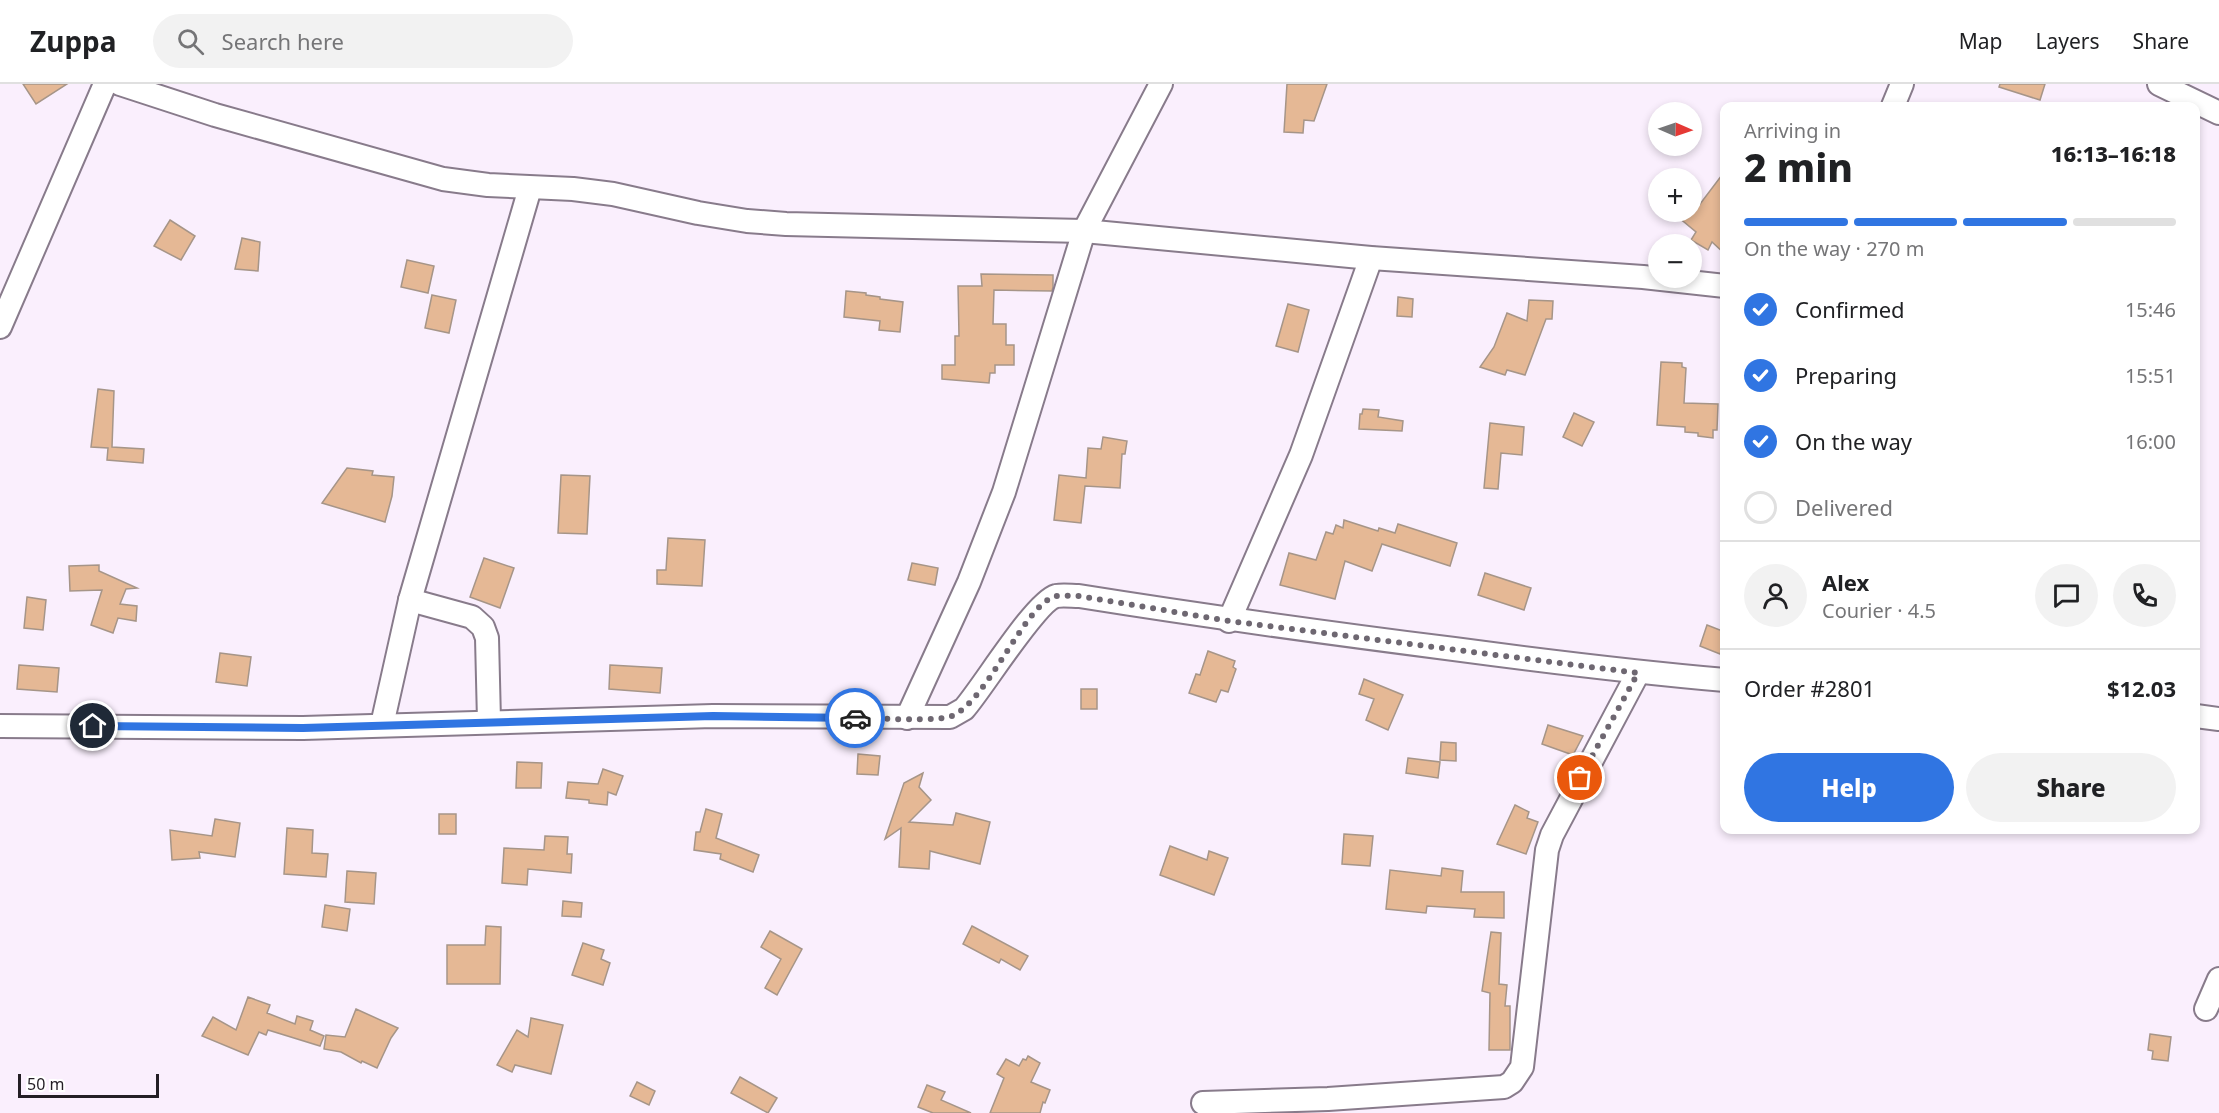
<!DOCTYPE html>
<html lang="en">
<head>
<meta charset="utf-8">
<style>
  :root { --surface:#fff; --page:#f2f2f2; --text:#202124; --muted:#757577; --line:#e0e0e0; --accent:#3075e2 }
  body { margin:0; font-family:"Noto Sans",sans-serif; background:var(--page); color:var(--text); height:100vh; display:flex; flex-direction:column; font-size:22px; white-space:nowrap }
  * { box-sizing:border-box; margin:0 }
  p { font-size:20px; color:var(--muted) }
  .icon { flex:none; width:33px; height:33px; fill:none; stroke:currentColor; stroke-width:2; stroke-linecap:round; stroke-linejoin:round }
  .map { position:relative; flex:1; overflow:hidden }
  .panel { position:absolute; left:1720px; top:18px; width:480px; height:732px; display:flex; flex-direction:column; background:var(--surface); border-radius:12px; box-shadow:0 3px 9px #0003 }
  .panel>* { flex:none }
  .needle { width:39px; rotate:92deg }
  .tools { position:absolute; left:1648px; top:18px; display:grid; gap:12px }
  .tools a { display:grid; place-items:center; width:54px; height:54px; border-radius:50%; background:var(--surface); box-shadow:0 3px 9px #0003; font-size:30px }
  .scale { position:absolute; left:18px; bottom:15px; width:141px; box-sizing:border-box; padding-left:6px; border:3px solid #231e25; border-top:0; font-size:16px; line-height:21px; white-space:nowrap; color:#231e25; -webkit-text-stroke:4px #fff; paint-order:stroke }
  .pin { position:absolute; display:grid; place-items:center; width:51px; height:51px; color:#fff; margin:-26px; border:3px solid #fff; border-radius:50%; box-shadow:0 2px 6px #0007 }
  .courier { position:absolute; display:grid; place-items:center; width:60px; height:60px; margin:-30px; border:4px solid #3075e2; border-radius:50%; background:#fff; color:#222; box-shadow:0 2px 8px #0007 }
  .overview em { font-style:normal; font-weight:800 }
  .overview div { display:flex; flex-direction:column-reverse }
  .overview { display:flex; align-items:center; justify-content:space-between; height:102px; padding:0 24px }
  h1 { font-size:39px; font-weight:800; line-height:45px }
  .bar { display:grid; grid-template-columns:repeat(4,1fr); gap:9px 6px; align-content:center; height:72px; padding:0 24px }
  .bar i { height:8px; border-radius:4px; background:var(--line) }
  .bar .selected { background:var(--accent) }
  .bar p { grid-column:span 4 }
  .line { display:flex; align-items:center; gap:15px; padding:0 24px; border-top:2px solid var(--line) }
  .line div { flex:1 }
  .round { display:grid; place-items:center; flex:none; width:63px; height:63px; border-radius:32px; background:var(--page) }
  ol { padding:0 24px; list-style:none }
  li { display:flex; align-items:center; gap:18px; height:66px }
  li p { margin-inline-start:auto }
  li .icon { padding:6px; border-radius:50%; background:var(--accent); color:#fff; stroke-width:4 }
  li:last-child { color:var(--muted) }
  li i { width:33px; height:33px; border:3px solid var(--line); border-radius:50% }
  .action { display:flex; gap:12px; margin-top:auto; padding:12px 24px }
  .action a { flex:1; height:69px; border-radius:36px; background:var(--accent); color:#fff; font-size:24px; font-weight:800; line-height:69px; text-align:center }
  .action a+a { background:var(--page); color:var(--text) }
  header { display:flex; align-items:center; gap:36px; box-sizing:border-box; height:84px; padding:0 30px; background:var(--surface); border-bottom:2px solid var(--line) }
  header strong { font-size:28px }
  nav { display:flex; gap:33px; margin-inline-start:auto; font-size:21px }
  .search { width:420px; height:54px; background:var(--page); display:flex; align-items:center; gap:15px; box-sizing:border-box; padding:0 21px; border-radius:33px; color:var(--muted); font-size:22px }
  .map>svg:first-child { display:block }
  .building { fill:#e5b895; stroke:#a69588; stroke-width:1.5 }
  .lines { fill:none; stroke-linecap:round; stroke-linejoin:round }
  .minor-casing { stroke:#887b8b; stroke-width:26 }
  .minor { stroke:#fff; stroke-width:22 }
  .done { stroke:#6e6771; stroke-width:6; stroke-dasharray:0 10.8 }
  .route { stroke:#3075e2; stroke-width:8 }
</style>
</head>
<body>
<header>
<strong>Zuppa</strong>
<div class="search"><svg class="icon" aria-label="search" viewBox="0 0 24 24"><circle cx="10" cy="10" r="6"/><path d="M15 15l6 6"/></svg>Search here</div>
<nav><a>Map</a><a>Layers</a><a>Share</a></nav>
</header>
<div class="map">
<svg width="2219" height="1029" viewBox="0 0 2219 1029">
  <rect width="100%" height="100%" fill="#faeffd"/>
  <g class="building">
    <path d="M23,0H67L36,20Z"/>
    <path d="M1287,0H1327L1314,37L1304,36L1303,49L1284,48Z"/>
    <path d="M2000,0H2045L2040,16L1999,3Z"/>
    <path d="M1725,87V170L1712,158L1708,166L1691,156L1696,148L1672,128H1694Z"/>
    <path d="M170,136L195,152L181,176L154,162Z"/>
    <path d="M242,154L260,158L258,187L235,185Z"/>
    <path d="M407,176L434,182L428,209L401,203Z"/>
    <path d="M981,190L1053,191V203L1052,207L994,206L993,240H1006V261H1014V281H995V289H990L989,299L942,295V281H955V252H959L958,202H982Z"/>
    <path d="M846,207L866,209V211L880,213V215L903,218L900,248L879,246L880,237L844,233Z"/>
    <path d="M432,211L456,216L449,249L425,244Z"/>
    <path d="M1398,213L1413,215L1412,233L1397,232Z"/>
    <path d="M1529,216L1553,217L1552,235H1546L1525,291L1507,286L1505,291L1480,283L1494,263L1507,229L1527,237Z"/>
    <path d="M1288,220L1309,226L1298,268L1276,262Z"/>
    <path d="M1661,278L1682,279V283L1686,284L1684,319L1718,320L1717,346H1713V354L1698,352V349L1685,348V343L1657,341Z"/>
    <path d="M98,305L114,307L112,363L144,365L143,379L107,376L108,364L91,363Z"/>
    <path d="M1363,325L1379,326L1378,333L1403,337L1402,347L1359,345L1360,330H1362Z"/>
    <path d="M1574,329L1594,338L1582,362L1563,353Z"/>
    <path d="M1490,339L1524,343L1522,371L1501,369L1498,405L1484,404Z"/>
    <path d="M1103,353L1127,357L1125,370H1122L1120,404L1085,402L1081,439L1054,436L1059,391L1086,394L1088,364L1101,365Z"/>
    <path d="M347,384L373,387L372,391L394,393L392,412L385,438L322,419Z"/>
    <path d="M561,391L590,392L587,450L558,449Z"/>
    <path d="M1344,436L1378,447L1379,444L1395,449L1398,440L1457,459L1450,482L1382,460L1372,487L1345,477L1335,515L1280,501L1289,469L1316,476L1326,448L1333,450L1336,441L1343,444Z"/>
    <path d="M668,454L705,456L702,502L657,500V486H666Z"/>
    <path d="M484,474L514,484L500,524L470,513Z"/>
    <path d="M912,479L938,484L935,501L908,496Z"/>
    <path d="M99,481V487L137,504L126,505L120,520L137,522L136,537L118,534L113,549L91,541L102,506L70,507L69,482Z"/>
    <path d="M1485,489L1531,504L1524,526L1478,511Z"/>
    <path d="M27,513L46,516L43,546L24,544Z"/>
    <path d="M1707,541L1725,548V557L1720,570L1700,562Z"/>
    <path d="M1208,567L1235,577L1233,583L1236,585L1228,608L1221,606L1216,618L1189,609L1196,590L1200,591Z"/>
    <path d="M220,569L251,573L247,602L216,598Z"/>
    <path d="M19,581L59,584L57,608L17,605Z"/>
    <path d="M610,581L662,584L660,609L609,605Z"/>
    <path d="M1364,595L1403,611L1388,646L1366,636L1374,615L1359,610Z"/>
    <rect x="1081" y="605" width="16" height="20"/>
    <path d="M1548,641L1583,652L1573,671L1542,660Z"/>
    <path d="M1441,658L1456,659V677L1440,676Z"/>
    <path d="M858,670L880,672L878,691L857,690Z"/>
    <path d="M1408,674L1440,678L1438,694L1406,689Z"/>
    <path d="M517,678L542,679L541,704H516Z"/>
    <path d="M603,685L623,692L616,711L608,708L607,721L589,719V716L566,714L568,698L598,700Z"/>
    <path d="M923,689L919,703L931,716L909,738L953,741L956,729L990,738L980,780L930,767L929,785L899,783L901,744L885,755L904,699Z"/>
    <path d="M1515,721L1529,728L1527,734L1538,738L1526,770L1497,760Z"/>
    <path d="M706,725L722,730L716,754L759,771L753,788L720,775L721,770L694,766L696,748H700Z"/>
    <rect x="439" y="730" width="17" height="20"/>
    <path d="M215,735L240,739L235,773L199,768L200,774L172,776L170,746L212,752Z"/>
    <path d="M287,744L313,746L312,769L328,770L326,793L284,790Z"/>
    <path d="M1344,750L1373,752L1370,782L1342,780Z"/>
    <path d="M545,752L568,753L567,770H572L571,789L528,785L527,801L502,799L504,764L544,766Z"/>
    <path d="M1170,762L1207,776L1209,767L1228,774L1214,811L1160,791Z"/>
    <path d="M1442,784L1463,787L1461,808H1504V834L1474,833L1475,825L1427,822L1426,829L1386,825L1390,786L1441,792Z"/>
    <path d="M347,787L376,789L374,820L345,818Z"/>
    <path d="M563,817L582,819L581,833L562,832Z"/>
    <path d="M325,821L350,825L347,847L322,843Z"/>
    <path d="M486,842L501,843L500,900H447V861H485Z"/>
    <path d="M972,842L1028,872L1020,886L1001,875L999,879L963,860Z"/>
    <path d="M770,847L802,865L777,911L765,904L781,875L761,863Z"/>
    <path d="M1491,848L1501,849L1499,900L1507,901L1505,922H1510V966H1489L1490,909L1482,907Z"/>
    <path d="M583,859L604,866L601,875L610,879L603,901L572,891Z"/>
    <path d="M248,913L270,921L267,929L295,940L297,932L313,937L310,946L324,952L320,962L268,946L266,951L259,948L248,971L202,952L213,933L236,946Z"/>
    <path d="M356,925L398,944L391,954L377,984L362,977L361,979L341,968L324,965L326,951L345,953Z"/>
    <path d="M531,934L563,941L551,990L515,981L512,988L497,981L517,946L528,953Z"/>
    <path d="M2150,950L2171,953L2168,977L2152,975L2153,967L2148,966Z"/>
    <path d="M1028,972L1040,979L1031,998L1050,1006L1045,1019L1043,1018L1040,1029H990L1004,994L997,990L1006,975L1019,982L1023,975L1026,976Z"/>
    <path d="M740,993L777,1014L768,1029L731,1009Z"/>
    <path d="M637,998L655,1007L649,1021L630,1012Z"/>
    <path d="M927,1001L945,1008L941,1016L971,1029H933L918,1023Z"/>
  </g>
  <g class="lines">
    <defs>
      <g id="minor">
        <path d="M120,0L215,31L443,95L488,101L573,105L613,110L698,129L747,137L786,140L1084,147L1371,174L1643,193L1725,202"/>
        <path d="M2159,0L2219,29"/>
        <path d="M1893,22L1902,0"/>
        <path d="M0,243L105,0"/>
        <path d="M410,516L472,533L483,543L487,554L489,637"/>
        <path d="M1229,537L1301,371L1371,174"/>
        <path d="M2196,632L2219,635"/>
        <path d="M907,634L969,498L1004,408L1084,147L1161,0"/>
        <path d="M382,641L410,516L530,104"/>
        <path d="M0,642L303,644L713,632L950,633L964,625C982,605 1035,518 1056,512C1063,511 1072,512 1079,512C1204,532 1328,549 1454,565C1544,577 1634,588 1725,596"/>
        <path d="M2206,925L2219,895"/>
        <path d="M1203,1019L1328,1015L1504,1003L1512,998L1522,983L1547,766L1552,751L1638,589"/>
      </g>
    </defs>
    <use href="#minor" class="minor-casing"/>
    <use href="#minor" class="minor"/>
  </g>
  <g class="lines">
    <path class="done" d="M855,634C874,634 938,638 952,632C988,617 1025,519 1056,512C1063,511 1072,512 1079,512L1229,537L1638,589L1580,694"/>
    <path class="route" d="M93,642L303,644L713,632L855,634"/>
  </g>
</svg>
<div class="tools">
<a><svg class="needle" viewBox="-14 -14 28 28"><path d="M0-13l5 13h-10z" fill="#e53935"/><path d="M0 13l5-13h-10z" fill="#757577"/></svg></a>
<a>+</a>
<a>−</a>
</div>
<div class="scale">50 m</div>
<div class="pin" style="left:1580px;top:694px;background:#ea580c"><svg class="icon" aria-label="bag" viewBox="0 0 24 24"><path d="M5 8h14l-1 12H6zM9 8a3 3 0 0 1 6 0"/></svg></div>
<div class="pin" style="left:93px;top:642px;background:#1f2937"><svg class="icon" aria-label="home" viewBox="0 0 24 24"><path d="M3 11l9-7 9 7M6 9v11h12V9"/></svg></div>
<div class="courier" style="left:855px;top:634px"><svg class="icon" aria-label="car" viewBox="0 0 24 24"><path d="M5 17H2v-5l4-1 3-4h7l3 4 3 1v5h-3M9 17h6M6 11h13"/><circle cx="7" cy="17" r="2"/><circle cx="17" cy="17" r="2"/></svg></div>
<section class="panel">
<div class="overview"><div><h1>2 min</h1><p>Arriving in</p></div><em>16:13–16:18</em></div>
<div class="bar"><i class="selected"></i><i class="selected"></i><i class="selected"></i><i></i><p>On the way · 270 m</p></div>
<ol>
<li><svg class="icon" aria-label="check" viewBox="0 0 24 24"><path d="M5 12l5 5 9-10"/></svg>Confirmed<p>15:46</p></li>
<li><svg class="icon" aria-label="check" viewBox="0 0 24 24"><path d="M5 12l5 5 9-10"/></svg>Preparing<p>15:51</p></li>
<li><svg class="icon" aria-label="check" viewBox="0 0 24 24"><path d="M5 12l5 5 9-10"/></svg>On the way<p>16:00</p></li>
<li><i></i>Delivered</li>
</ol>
<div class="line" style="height:108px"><a class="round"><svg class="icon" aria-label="person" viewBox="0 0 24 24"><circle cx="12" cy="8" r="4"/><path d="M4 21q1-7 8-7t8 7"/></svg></a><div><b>Alex</b><p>Courier · 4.5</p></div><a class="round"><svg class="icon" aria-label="chat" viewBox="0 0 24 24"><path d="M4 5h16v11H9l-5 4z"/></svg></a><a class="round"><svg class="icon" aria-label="phone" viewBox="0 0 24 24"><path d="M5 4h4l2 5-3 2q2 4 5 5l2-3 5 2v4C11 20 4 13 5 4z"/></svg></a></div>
<div class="line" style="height:78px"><div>Order #2801</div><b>$12.03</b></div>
<div class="action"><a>Help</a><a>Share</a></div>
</section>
</div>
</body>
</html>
